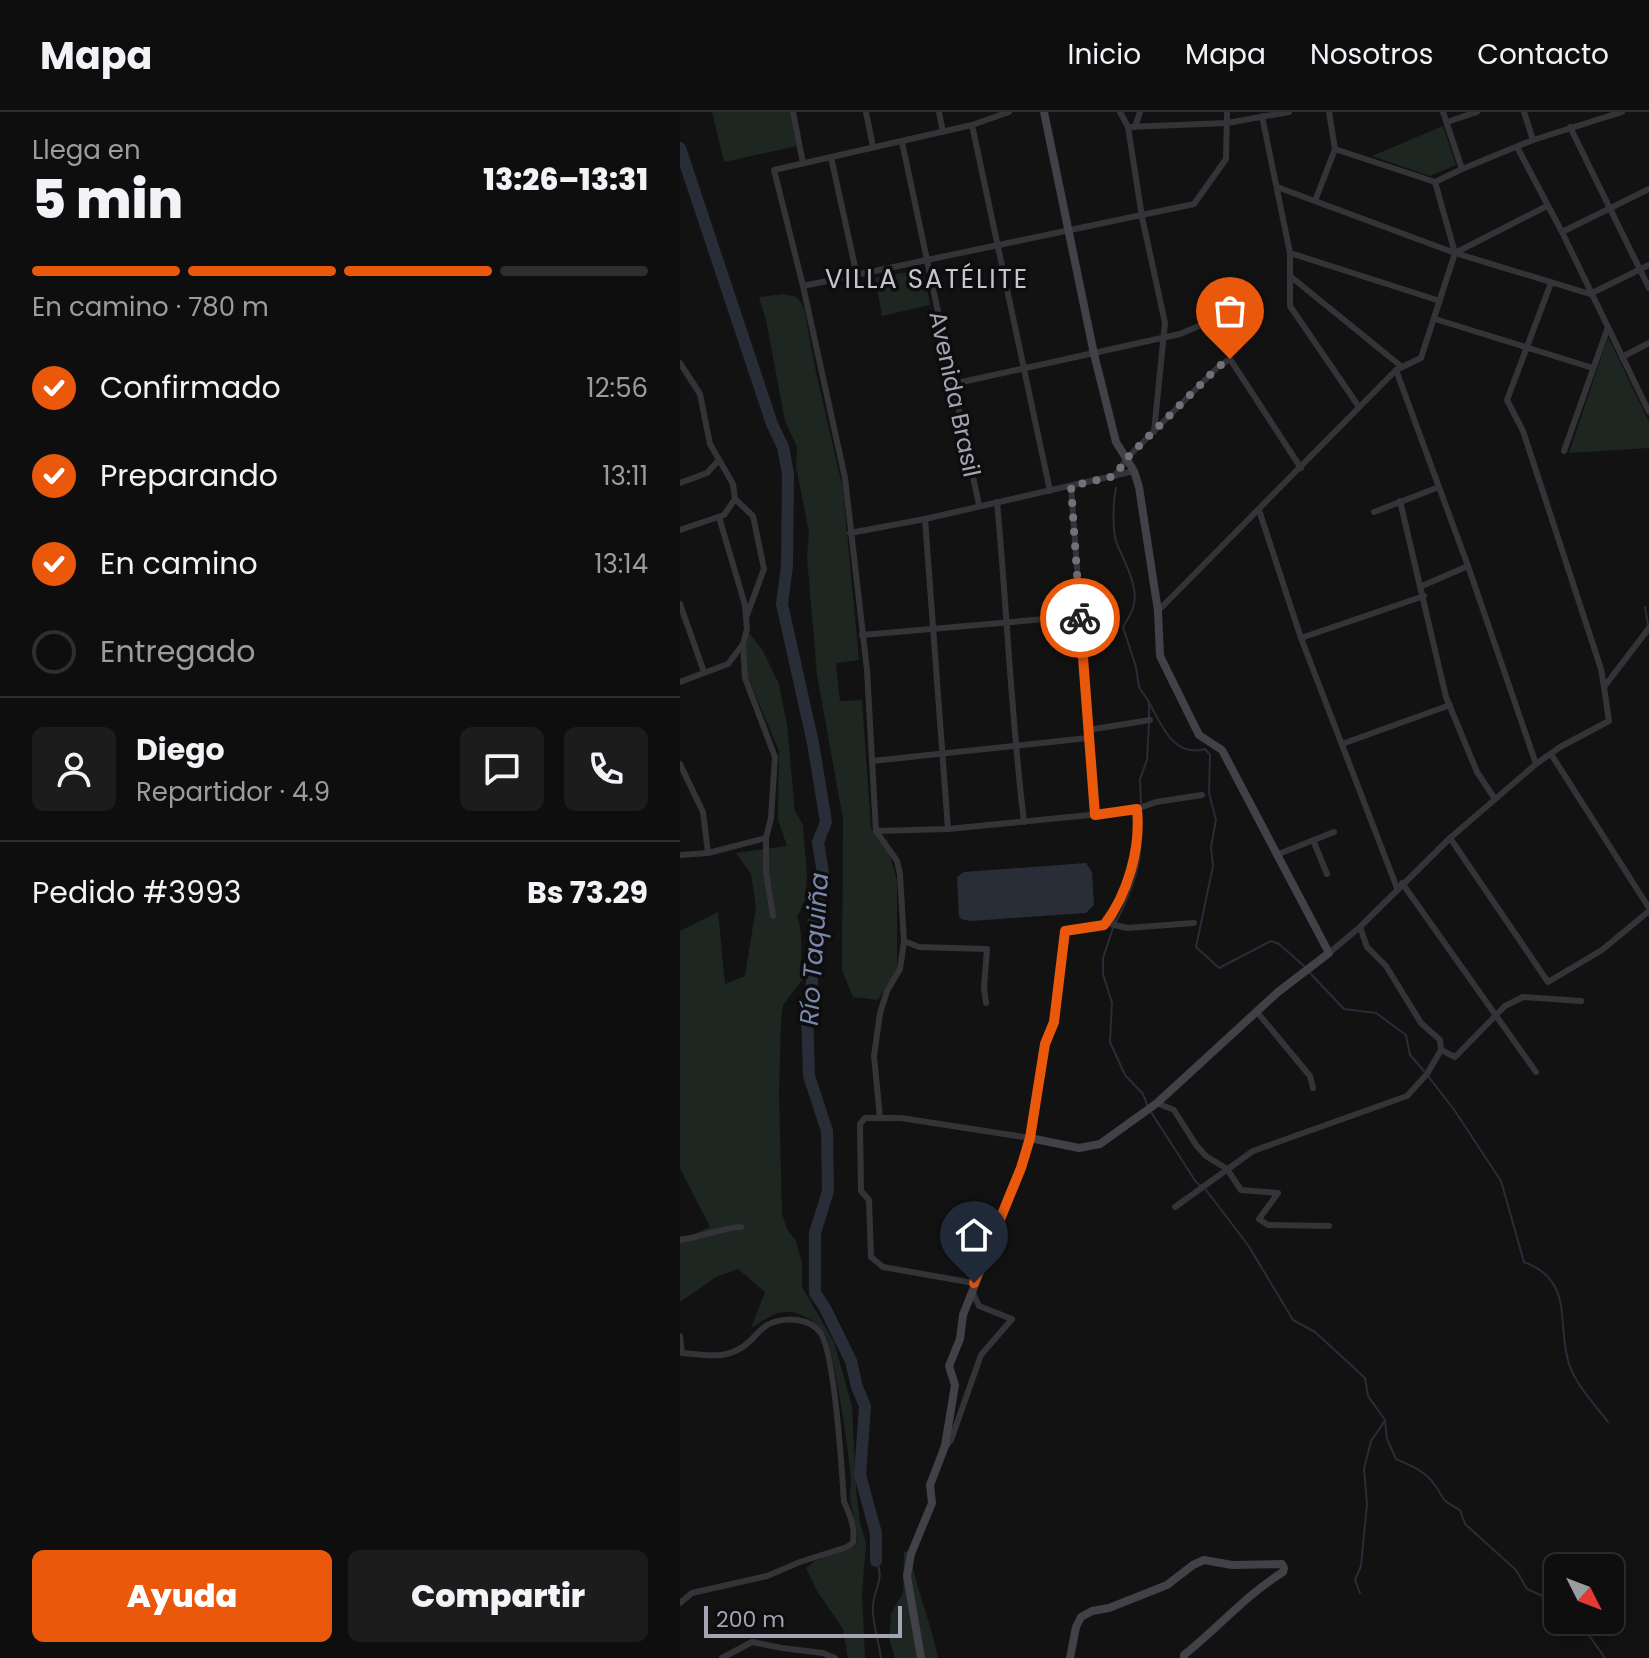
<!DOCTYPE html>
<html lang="es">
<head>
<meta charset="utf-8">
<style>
  :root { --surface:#0e0e0e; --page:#1c1c1c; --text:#f1f3f6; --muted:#9b9c9e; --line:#2e2e2e; --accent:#ea580c }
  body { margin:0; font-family:Poppins,sans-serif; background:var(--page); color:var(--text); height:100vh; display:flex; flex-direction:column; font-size:30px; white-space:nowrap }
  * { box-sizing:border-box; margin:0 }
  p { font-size:26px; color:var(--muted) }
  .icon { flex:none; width:44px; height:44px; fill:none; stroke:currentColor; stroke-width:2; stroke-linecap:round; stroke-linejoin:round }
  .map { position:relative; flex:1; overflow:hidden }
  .drawer { display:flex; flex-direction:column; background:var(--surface); width:680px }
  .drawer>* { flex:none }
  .needle { width:52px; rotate:132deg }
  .tools { position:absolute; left:864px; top:1442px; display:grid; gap:16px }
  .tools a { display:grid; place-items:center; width:80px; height:80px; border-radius:12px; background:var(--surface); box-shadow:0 4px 20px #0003,0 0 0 2px var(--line); font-size:40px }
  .scale { position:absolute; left:24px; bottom:20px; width:198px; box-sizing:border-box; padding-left:8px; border:4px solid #a4a4b4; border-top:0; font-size:22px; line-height:28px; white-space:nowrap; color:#a4a4b4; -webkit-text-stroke:6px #0d0d0e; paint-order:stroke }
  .pin { position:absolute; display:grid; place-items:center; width:68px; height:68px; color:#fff; margin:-82px -34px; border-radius:50% 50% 50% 0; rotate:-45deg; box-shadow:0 0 8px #0007 }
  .pin .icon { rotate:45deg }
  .courier { position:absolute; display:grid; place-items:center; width:80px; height:80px; margin:-40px; border:6px solid #ea580c; border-radius:50%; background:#fff; color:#222; box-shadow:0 2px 10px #0007 }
  .summary em { font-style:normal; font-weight:800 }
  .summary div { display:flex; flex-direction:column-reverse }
  .summary { display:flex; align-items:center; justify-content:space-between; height:136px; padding:0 32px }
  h1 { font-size:52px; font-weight:800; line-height:60px }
  .bar { display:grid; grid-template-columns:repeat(4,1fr); gap:12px 8px; align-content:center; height:96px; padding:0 32px }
  .bar i { height:10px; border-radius:6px; background:var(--line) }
  .bar .current { background:var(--accent) }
  .bar p { grid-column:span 4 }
  .line { display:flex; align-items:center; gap:20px; padding:0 32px; border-top:2px solid var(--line) }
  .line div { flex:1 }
  .round { display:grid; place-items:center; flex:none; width:84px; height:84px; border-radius:12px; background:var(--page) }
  ol { padding:0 32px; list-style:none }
  li { display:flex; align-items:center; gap:24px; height:88px }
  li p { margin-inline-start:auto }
  li .icon { padding:8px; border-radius:50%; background:var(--accent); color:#fff; stroke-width:4 }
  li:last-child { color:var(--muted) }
  li i { width:44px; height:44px; border:4px solid var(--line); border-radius:50% }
  .button { display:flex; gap:16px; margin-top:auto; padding:16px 32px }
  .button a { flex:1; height:92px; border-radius:12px; background:var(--accent); color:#fff; font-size:32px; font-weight:800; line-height:92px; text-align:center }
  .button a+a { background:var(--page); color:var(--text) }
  header { display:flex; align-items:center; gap:48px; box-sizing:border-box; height:112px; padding:0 40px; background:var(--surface); border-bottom:2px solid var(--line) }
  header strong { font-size:38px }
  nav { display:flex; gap:44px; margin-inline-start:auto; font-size:28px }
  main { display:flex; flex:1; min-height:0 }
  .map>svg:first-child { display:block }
  .green { fill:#1e2621 }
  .water { fill:#292d37 }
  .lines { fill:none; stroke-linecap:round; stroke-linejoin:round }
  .stream { stroke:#292d37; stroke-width:2 }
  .river { stroke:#292d37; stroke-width:12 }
  .street { stroke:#343338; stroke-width:6 }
  .secondary { stroke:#414148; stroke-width:8 }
  .done { stroke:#71717c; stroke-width:8; stroke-dasharray:0 14.4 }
  .route { stroke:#ea580c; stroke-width:10 }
  .labels { text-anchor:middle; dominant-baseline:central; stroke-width:7; stroke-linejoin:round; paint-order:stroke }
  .street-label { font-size:24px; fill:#a4a4b4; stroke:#0d0d0e }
  .neighbourhood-label { font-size:26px; letter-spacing:2px; fill:#c5c5d0; stroke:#0d0d0e }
  .water-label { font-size:26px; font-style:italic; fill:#7b88ae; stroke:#0d0d0e }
</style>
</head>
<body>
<header>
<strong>Mapa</strong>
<nav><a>Inicio</a><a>Mapa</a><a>Nosotros</a><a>Contacto</a></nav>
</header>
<main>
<section class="drawer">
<div class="summary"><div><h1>5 min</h1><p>Llega en</p></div><em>13:26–13:31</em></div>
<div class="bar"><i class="current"></i><i class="current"></i><i class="current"></i><i></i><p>En camino · 780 m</p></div>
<ol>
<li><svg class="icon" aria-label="check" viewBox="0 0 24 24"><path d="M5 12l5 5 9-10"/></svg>Confirmado<p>12:56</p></li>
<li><svg class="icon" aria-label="check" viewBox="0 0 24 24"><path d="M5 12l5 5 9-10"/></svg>Preparando<p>13:11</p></li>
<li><svg class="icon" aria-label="check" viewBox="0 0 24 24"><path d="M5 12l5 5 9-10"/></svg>En camino<p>13:14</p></li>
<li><i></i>Entregado</li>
</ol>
<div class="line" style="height:144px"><a class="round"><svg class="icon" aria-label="person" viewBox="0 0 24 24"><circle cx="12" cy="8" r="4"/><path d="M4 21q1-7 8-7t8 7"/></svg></a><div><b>Diego</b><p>Repartidor · 4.9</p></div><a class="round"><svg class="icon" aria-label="chat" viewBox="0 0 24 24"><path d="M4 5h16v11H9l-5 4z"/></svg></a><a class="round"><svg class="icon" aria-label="phone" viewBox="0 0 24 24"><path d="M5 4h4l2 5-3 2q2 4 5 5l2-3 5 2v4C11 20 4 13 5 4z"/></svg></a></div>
<div class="line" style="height:104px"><div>Pedido #3993</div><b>Bs 73.29</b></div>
<div class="button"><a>Ayuda</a><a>Compartir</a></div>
</section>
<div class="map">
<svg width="969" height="1546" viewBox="0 0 969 1546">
  <rect width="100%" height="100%" fill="#121213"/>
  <g class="green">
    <path d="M32,0H110L117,34L44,50Z"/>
    <path d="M763,14L776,53L750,64L692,44Z"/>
    <path d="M238,158L244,160L250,193L202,204L195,166Z"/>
    <path d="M103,182L117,185L124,196L136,260L163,377L179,548L156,551L160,589L182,588L191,716L210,744L217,768V857L198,888L173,885L162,858L163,707L137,563L127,445L129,420L116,355L117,335L105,309L86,208L79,185Z"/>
    <path d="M928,225L969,310V336L889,341Z"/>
    <path d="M68,519L83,539L99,572L107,613L115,699L123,713L127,765L125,788L117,805C125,825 119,846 122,868L103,893L101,910L99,981L102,1102L107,1117L116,1129L122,1151V1175L154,1230L172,1294L176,1376L180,1412L186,1431L182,1482L185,1546H168L163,1517L137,1479L126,1456L135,1449L176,1434C179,1414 172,1403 170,1386C169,1380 171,1374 171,1368C170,1346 154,1237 145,1222C138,1210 118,1198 103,1200C93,1201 80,1211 71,1216L85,1180L58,1157L36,1165L0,1190V1124L12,1123L30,1115L0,1056V819L38,800L45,872L65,864L76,795L71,762L56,741L107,734L98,708L99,639L67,563L65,530Z"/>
    <path d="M230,1439C235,1476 251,1509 258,1546H215L209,1526L211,1502L223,1481L224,1440Z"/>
  </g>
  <path class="water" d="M406,751L412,760L414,793L406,801L290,809L281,807L279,804L277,765L284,760Z"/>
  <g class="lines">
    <g class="stream">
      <path d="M436,376C433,389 432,421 437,432C444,449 458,473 454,492C453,500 447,508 443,515L456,555L459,575L469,590V605"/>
      <path d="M965,495L968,513"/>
      <path d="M470,592C482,615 495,646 525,637L530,643L529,681L536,708L531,735L533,754L516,835L539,856L591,829L599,832L624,854"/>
      <path d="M461,691L460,667L467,648L469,611"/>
      <path d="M436,810C447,789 465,748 459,725"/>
      <path d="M433,816L423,846V862L432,891L430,930L445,963L463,982L468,995"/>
      <path d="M630,861L664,897L696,901L726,923L730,943L744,959"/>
      <path d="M748,964L775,999L821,1069L844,1150C895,1169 876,1211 889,1252C896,1273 915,1293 928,1310"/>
      <path d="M471,1000L516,1070L521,1074"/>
      <path d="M526,1078L568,1133L613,1208L635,1220L685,1266L688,1284L705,1308L707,1327L716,1347C729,1353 746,1359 754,1372C767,1389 758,1386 780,1398L785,1412L836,1458L847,1477L878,1491"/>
      <path d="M196,1449C205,1466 195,1475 193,1493C191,1506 199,1531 201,1546"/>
      <path d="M680,1481L675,1468L681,1454L687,1392L684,1357L691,1329L704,1310"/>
      <path d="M898,1508L925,1546"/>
    </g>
    <path class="river" d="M0,36L92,312L103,335L108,361L107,454L102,492L133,631L146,710L138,730L144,768L133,812L132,871L127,902L129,964L147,1019L148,1079L135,1121V1181L145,1196L171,1249L177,1275L185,1294L180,1363L196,1421V1449"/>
    <g class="street">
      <path d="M113,0L123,51"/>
      <path d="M186,0L193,35"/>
      <path d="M259,0L263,20"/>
      <path d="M440,0L448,15L462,105L485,211L474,320"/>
      <path d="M844,0L853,28"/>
      <path d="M582,4L610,141V194L679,295"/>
      <path d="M767,10L797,0"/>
      <path d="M292,13L370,379"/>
      <path d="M448,15L547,11L609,0"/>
      <path d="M455,15L460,0"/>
      <path d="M890,15L969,176"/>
      <path d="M222,30L299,393"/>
      <path d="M837,35L882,120L969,300"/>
      <path d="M655,37L755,70L782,57L763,0"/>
      <path d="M151,45L177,164"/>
      <path d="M782,57L853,28L942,0"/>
      <path d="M755,70L775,141"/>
      <path d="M597,75L775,141L910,182L969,153"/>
      <path d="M635,89L655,37L649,0"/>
      <path d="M882,120L969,77"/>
      <path d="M610,141L760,189"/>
      <path d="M610,164L722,255"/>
      <path d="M871,171L827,288L843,319L921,557L924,575L969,516"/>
      <path d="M123,174L514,92L546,47L547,0"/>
      <path d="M755,207L913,256"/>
      <path d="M942,245L969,231"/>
      <path d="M0,251L20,282L30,332L53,372L55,387L44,403L0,418"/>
      <path d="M716,258L788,454L856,652"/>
      <path d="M273,272L500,222L566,194"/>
      <path d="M884,339L928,215"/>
      <path d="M435,364L447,346L538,255L550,247L621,356"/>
      <path d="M0,371L27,361L38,349"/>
      <path d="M391,374L415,703"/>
      <path d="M55,387L73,404L84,457L67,503"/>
      <path d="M720,389L766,585L797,660L815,687"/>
      <path d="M317,390C327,497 331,604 344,710"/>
      <path d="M579,398L621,526L717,776"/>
      <path d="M694,400L759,375"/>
      <path d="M39,405L65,493L67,517L63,532L65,566L95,645L91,706L86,726V760L93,804"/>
      <path d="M245,407L268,717"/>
      <path d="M170,421L245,407L454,359"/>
      <path d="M742,474L788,454"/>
      <path d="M0,492L24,560"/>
      <path d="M478,499L716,258L741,246L775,141L867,94"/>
      <path d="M182,523L400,504"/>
      <path d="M621,526L744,484"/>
      <path d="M0,570L48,552L63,532"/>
      <path d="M408,618L470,608"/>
      <path d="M662,632L770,593"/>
      <path d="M871,642L969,796"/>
      <path d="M192,649L408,626"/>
      <path d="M0,652L23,700L28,741"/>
      <path d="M457,697L458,709L453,747L431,812L447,816L514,811"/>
      <path d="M196,719L268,717L451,699L476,690L522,683"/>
      <path d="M770,726L868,870L922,838L969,799"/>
      <path d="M633,728L647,762"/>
      <path d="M0,743L28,741L86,726"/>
      <path d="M596,743L654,720"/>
      <path d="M722,771L856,960"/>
      <path d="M680,815L687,835L706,854L741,911L760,928L761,938"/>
      <path d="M649,841L680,815L770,726L856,652L880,635L929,609L924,575"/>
      <path d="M306,891L304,876L307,837L239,835L224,829L220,762L217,749L196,719L187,558L165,366L123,174L94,58L292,13L329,0"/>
      <path d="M577,900L630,964L633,976"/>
      <path d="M477,991L494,998L516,1033L526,1044L547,1057L561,1078L598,1081L579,1107L588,1113L649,1114"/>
      <path d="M200,1006L194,944L200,901L207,879L220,857L224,829"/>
      <path d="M495,1095L573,1039L727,984L747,962L761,938L775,945L825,894L843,885L901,889"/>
      <path d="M0,1128C22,1125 40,1116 61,1115"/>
      <path d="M294,1171L203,1155L191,1145L189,1088L181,1079L180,1012L185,1006H221L350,1026L365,932L374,910L385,819L424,813L434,800"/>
      <path d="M292,1179L299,1194L332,1207"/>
      <path d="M0,1224L2,1241C28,1243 49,1249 70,1229C78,1221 84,1213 94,1210C109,1205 130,1207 140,1220C155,1240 162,1360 164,1390C171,1405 175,1415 173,1431L167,1435L120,1450L87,1464L12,1481L0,1491"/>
      <path d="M267,1333L271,1328L301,1243L332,1207"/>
      <path d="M42,1546L72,1530L102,1536L143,1541L155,1546"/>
    </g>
    <g class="secondary">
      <path d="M241,1546L227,1464L231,1442L252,1391L250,1373L265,1334L275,1273L269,1254L280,1227L283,1203L341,1056L350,1026L399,1036L420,1032L477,991L598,880L649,841L542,638L519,623L480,544L478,499L459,375L454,359L436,330L414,242L364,0"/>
      <path d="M390,1546L396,1515L401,1505L412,1499L429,1496L487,1473L513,1453L524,1448L552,1453L602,1452L604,1456L603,1460C566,1483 538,1516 504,1543V1546"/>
    </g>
  </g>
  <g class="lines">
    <path class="done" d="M400,506L391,374L435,364L447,346L538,255L550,247"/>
    <path class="route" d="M294,1171L341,1056L350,1026L365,932L374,910L385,819L424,813C448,782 461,736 457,697L415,703L400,506"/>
  </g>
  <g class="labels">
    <g class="street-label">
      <text transform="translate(275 282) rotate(78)">Avenida Brasil</text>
    </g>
    <g class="neighbourhood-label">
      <text x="247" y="167">VILLA SATÉLITE</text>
    </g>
    <g class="water-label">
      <text transform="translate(134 837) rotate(-86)">Río Taquiña</text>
    </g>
  </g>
</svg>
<div class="tools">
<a><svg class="needle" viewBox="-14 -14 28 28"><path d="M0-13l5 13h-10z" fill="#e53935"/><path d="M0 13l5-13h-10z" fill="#9b9c9e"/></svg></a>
</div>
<div class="scale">200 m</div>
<div class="pin" style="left:550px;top:247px;background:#ea580c"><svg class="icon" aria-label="bag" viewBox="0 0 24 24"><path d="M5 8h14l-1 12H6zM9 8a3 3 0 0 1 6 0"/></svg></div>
<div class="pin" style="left:294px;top:1171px;background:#1f2937"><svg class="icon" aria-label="home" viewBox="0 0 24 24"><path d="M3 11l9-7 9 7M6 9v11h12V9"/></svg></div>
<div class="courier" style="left:400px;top:506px"><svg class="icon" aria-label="bike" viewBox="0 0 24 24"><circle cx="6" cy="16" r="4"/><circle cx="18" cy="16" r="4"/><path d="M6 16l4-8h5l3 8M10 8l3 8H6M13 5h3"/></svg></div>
</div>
</main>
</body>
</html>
